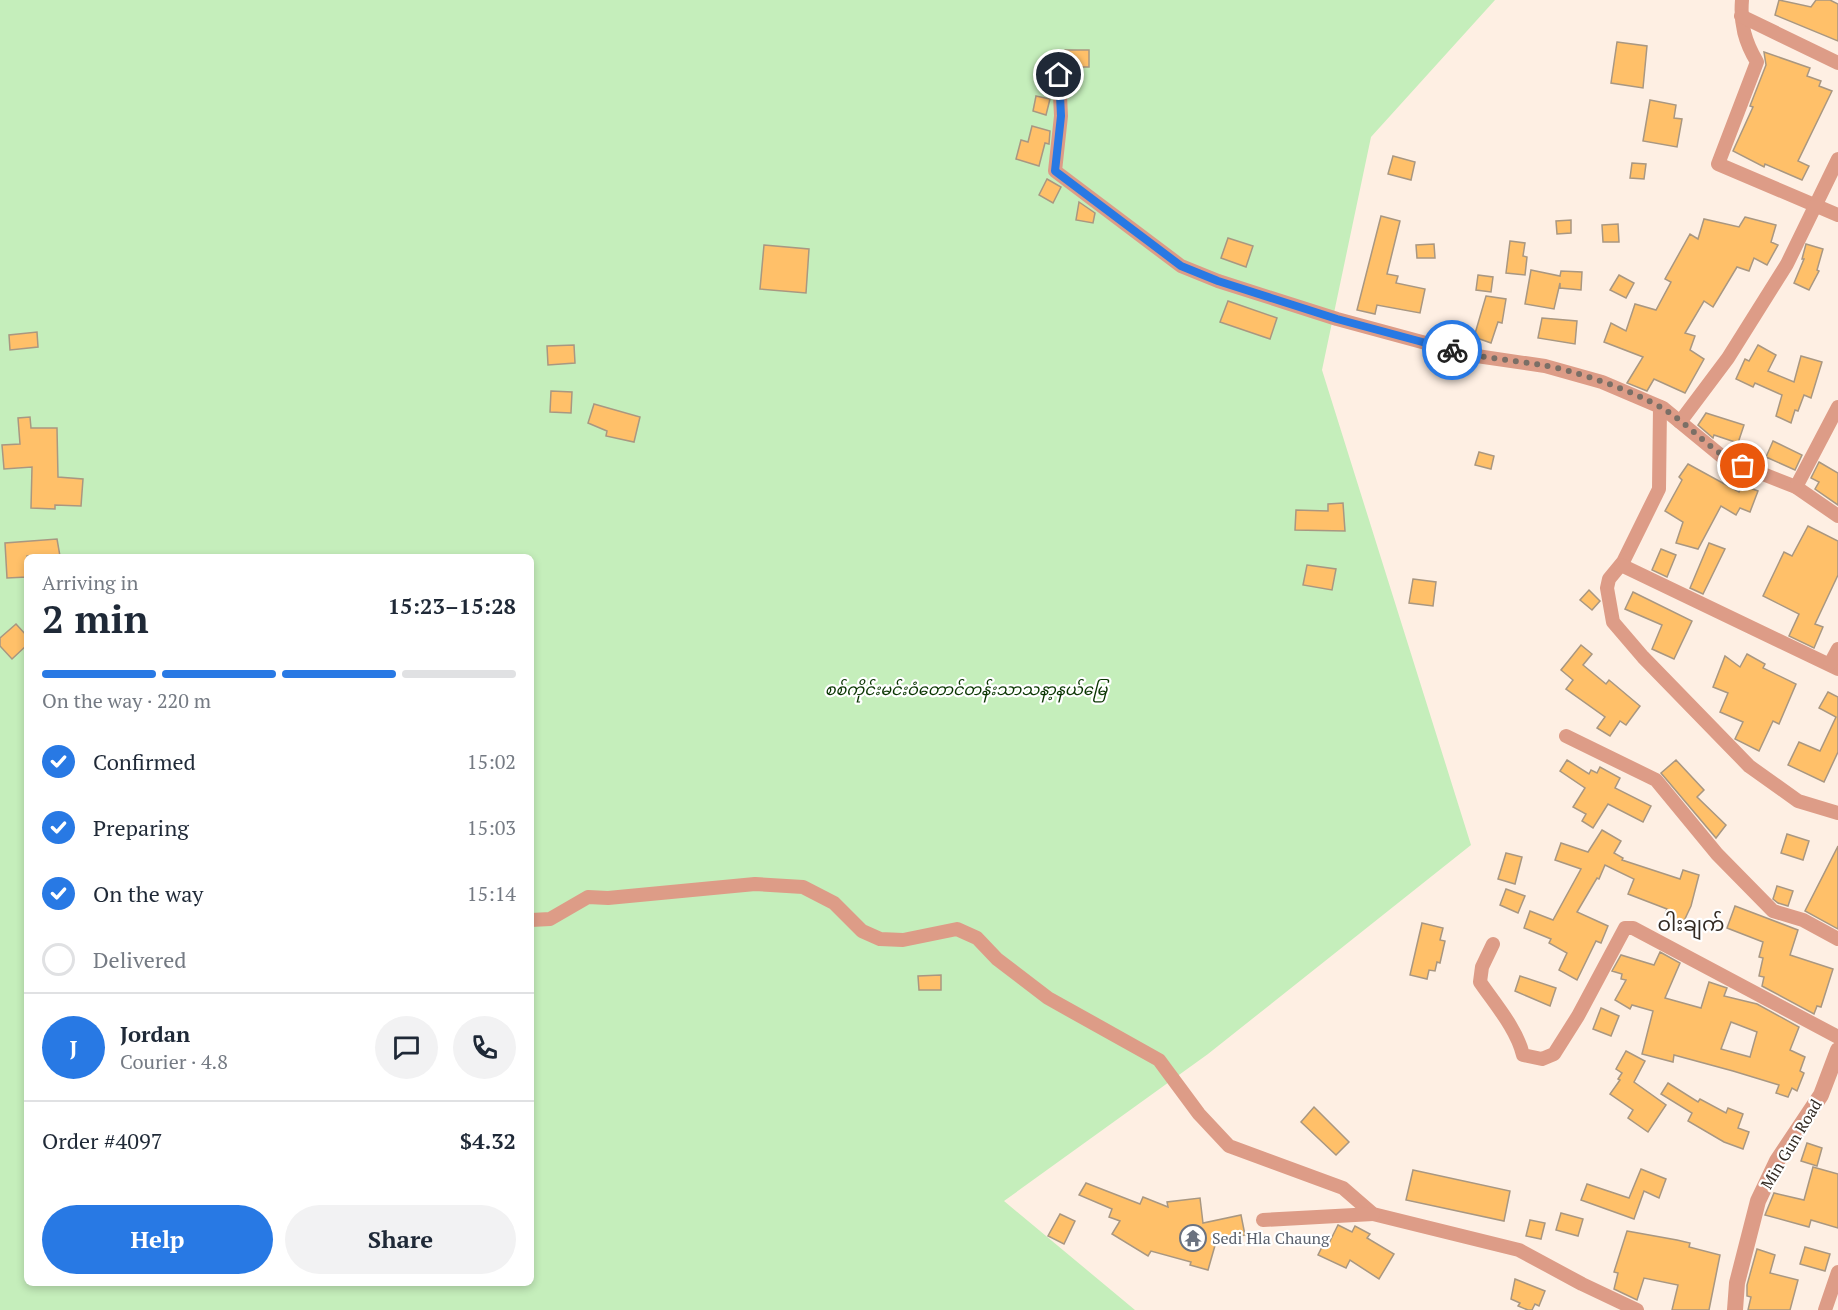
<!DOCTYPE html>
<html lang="en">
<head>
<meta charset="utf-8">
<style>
  :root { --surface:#fff; --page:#f2f2f3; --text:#1f2937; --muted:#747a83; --line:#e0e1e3; --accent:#2879e4 }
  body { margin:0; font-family:"PT Serif","Noto Sans Myanmar",serif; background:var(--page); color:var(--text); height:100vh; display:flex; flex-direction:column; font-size:22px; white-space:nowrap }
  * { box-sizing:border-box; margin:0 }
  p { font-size:20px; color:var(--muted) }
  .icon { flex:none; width:33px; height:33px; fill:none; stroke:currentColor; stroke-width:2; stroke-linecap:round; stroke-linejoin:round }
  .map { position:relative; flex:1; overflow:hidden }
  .drawer { position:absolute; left:24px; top:554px; width:510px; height:732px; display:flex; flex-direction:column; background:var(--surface); border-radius:9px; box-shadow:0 3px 9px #0003 }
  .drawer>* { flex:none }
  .pin { position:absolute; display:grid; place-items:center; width:51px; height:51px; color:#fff; margin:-26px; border:3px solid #fff; border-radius:50%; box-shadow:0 2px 6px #0007 }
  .courier { position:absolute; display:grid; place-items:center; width:60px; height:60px; margin:-30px; border:4px solid #2879e4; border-radius:50%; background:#fff; color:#222; box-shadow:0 2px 8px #0007 }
  .overview em { font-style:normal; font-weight:600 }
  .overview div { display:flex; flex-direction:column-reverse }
  .overview { display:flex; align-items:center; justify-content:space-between; height:102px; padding:0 18px }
  h1 { font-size:39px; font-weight:600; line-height:45px }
  .bar { display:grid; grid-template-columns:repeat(4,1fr); gap:9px 6px; align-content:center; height:72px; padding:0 18px }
  .bar i { height:8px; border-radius:4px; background:var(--line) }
  .bar .current { background:var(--accent) }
  .bar p { grid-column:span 4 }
  .line { display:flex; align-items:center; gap:15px; padding:0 18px; border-top:2px solid var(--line) }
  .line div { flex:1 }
  .round { display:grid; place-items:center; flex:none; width:63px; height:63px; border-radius:32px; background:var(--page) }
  ol { padding:0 18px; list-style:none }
  li { display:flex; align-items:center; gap:18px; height:66px }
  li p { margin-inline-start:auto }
  li .icon { padding:6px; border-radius:50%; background:var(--accent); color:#fff; stroke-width:4 }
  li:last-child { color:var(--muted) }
  li i { width:33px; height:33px; border:3px solid var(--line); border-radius:50% }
  .action { display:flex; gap:12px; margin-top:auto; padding:12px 18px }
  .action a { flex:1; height:69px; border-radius:36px; background:var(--accent); color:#fff; font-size:24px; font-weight:600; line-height:69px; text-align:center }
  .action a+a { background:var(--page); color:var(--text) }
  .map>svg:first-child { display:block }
  .green { fill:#c5eebb; fill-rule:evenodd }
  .building { fill:#ffc069; stroke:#a99781; stroke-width:1.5; fill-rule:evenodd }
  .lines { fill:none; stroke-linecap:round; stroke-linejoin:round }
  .minor { stroke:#dd9c87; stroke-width:14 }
  .tertiary { stroke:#dd9c87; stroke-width:16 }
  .done { stroke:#7a6f66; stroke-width:6; stroke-dasharray:0 10.8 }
  .route { stroke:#2879e4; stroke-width:8 }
  .labels { text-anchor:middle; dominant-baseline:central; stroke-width:4.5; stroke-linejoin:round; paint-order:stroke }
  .park-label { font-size:16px; font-style:italic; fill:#093500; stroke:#fff }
  .street-label { font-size:16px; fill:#332a22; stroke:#fff }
  .worship-label { font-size:16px; fill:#5b616d; stroke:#fff; text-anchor:start }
  .quarter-label { font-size:20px; fill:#332a22; stroke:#fff }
</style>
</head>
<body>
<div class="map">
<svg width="1838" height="1310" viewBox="0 0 1838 1310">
  <rect width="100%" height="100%" fill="#feefe3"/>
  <path class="green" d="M0,0H1495L1371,137L1322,370L1471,845L1208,1054L1004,1201L1135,1310H0ZM27,556H531V1282H27Z"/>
  <g class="building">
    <path d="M1779,0L1811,7L1816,0H1830L1838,4V41L1775,15Z"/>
    <path d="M1617,42L1647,46L1643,88L1611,83Z"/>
    <rect x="1065" y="50" width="24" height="17"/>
    <path d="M1764,52L1810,68L1807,76L1821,81L1819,86L1832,91L1798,161L1809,166L1802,180L1765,164L1764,167L1733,151L1753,107L1750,106L1766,65Z"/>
    <path d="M1036,96L1050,99L1046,115L1033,111Z"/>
    <path d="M1650,100L1676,105L1674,118L1682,119L1677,147L1643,141Z"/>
    <path d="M1032,126L1050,131L1049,144L1045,143L1039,166L1016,159L1021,140L1028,142Z"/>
    <path d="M1393,156L1415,162L1411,180L1388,174Z"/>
    <path d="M1632,163L1646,164L1644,179L1630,178Z"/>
    <path d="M1047,179L1061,187L1053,203L1039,195Z"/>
    <path d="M1079,202L1095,213L1093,223L1076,220Z"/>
    <path d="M1381,216L1400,221L1387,274L1398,276L1396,283L1425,289L1420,313L1377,305L1375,314L1357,310Z"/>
    <path d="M1745,217L1776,225L1771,242L1778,245L1767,265L1754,258L1749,271L1737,267L1713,307L1704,301L1685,333L1695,336L1690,350L1704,359L1685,393L1654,379L1647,391L1627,383L1643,357L1604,342L1611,323L1626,331L1635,304L1656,310L1671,282L1665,279L1690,234L1698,239L1704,219L1739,227Z"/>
    <path d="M1571,220V233L1557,234L1556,221Z"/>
    <path d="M1618,224L1619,242H1603L1602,225Z"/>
    <path d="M1228,238L1253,246L1246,267L1221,258Z"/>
    <path d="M1510,241L1525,243L1523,256L1527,257L1525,275L1506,273Z"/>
    <path d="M1434,244L1435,258H1417L1416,245Z"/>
    <path d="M1806,244L1823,249L1817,270L1819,271L1809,290L1794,283L1804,259H1802Z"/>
    <path d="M764,245L809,249L806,293L760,289Z"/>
    <path d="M1531,270L1560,276L1561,271L1582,272L1581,290L1560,288V283L1554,309L1525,304Z"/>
    <path d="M1478,275L1493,277L1491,292L1476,290Z"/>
    <path d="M1619,275L1634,283L1626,298L1610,290Z"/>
    <path d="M1486,296L1506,299L1502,323L1498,322L1491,343L1474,337Z"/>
    <path d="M1228,301L1277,318L1270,339L1220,322Z"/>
    <path d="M1542,318L1577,321L1575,344L1538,338Z"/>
    <path d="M37,332L38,347L10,350L9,335Z"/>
    <path d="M574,345L575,363L548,365L547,346Z"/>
    <path d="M1758,345L1776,355L1768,371L1794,382L1801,356L1822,362L1811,398L1804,395L1798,411L1795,410L1791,423L1776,416L1782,395L1755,383L1753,387L1736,379L1745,359L1749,361Z"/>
    <path d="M551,391L572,392L571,413L550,412Z"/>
    <path d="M594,404L640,417L634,442L606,436L607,431L588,423Z"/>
    <path d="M1706,413L1744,425L1738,443L1714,435L1713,438L1698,425Z"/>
    <path d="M30,417L31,428H57L58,477L83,479L81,506L55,505V509L31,508L32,467L4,469L2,445L20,444L18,418Z"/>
    <path d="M1773,441L1802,455L1795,470L1766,457Z"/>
    <path d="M1479,452L1494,456L1491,469L1475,465Z"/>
    <path d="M1819,462L1838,473V505L1815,489L1819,482L1811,478Z"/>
    <path d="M1688,464L1739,492L1742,485L1758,491L1750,512L1740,508L1736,515L1721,506L1698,549L1676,543L1683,522L1665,511L1682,480L1679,477Z"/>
    <path d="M1343,503L1345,531L1295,530L1296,510L1328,511V504Z"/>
    <path d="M1808,526L1838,541V575L1815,624L1823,627L1814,648L1789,636L1799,614L1763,596L1784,552L1792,556Z"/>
    <path d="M57,539L60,556H27V577L7,578L5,543Z"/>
    <path d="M1709,543L1725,549L1703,594L1690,588Z"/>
    <path d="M1661,549L1676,555L1667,577L1652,570Z"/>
    <path d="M1307,565L1336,569L1332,590L1303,585Z"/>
    <path d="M1413,579L1436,582L1433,606L1409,603Z"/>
    <path d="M1589,590L1600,601L1592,610L1580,600Z"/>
    <path d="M1633,592L1692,621L1674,659L1652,649L1662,625L1625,609Z"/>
    <path d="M16,624L27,636V645L12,659L0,646V638Z"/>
    <path d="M1581,645L1592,654L1583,665L1606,684L1609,680L1640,706L1626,725L1620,721L1610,736L1597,728L1605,717L1566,689L1573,680L1561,670Z"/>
    <path d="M1747,654L1765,664L1763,668L1796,684L1779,724L1773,721L1759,751L1735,739L1743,722L1720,712L1728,693L1713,687L1725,656L1740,667Z"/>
    <path d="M1828,692L1838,697V752L1824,782L1788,765L1799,742L1820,751L1836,717L1819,708Z"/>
    <path d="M1567,760L1589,774L1591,770L1597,773L1600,767L1620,778L1615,788L1651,806L1643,822L1608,804L1593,828L1582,821L1586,814L1573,807L1585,788L1560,771Z"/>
    <path d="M1676,760L1704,790L1697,797L1726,825L1716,838L1661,773Z"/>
    <path d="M1602,830L1621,841L1614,853L1623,858L1622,860L1680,879L1683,870L1699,875L1691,906L1683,923L1665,914L1667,909L1628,894L1634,879L1605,865L1599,879L1597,878L1577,912L1608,926L1601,943L1596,941L1577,980L1559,970L1567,953L1549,943L1551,939L1524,928L1530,911L1553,920L1581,869L1555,860L1561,843L1588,852Z"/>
    <path d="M1787,834L1809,841L1803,860L1781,853Z"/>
    <path d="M1838,846V929L1805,911Z"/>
    <path d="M1506,853L1522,857L1515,884L1498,879Z"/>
    <path d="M1777,886L1793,891L1788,906L1778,903L1773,899Z"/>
    <path d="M1506,889L1525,896L1518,913L1500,905Z"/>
    <path d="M1735,906L1798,930L1790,955L1833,969L1821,1007L1817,1006L1814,1014L1762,986L1764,977L1759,976L1763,958L1759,957L1763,942L1727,928Z"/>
    <path d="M1422,923L1443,928L1440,940L1445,941L1440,963L1437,962L1435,971L1429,970L1427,979L1410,975Z"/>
    <path d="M1660,952L1680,963L1665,998L1701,1008L1709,982L1727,988L1724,996L1757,1004L1799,1027L1790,1050L1805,1057L1800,1071L1804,1073L1797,1091L1792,1088L1788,1097L1776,1093L1779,1085L1733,1071L1674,1055L1673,1062L1642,1054L1653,1011L1632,1005L1630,1009L1615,1000L1626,980L1621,979L1622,974L1612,971L1621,955L1654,965ZM1731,1022L1757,1032L1750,1057L1721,1049Z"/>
    <path d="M941,975V990H919L918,976Z"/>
    <path d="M1520,976L1556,988L1550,1006L1515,991Z"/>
    <path d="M1601,1008L1619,1016L1611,1036L1593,1029Z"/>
    <path d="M1626,1051L1645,1061L1634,1082L1666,1105L1648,1132L1628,1118L1633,1110L1610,1094L1620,1080L1618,1079L1622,1073L1616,1069Z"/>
    <path d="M1668,1083L1698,1102L1700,1099L1726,1113L1728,1108L1743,1114L1738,1128L1749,1132L1743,1149L1724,1142L1688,1121L1692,1113L1661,1094Z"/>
    <path d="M1314,1107L1349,1142L1336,1155L1301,1122Z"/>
    <path d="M1807,1143L1822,1148L1817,1166L1801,1161Z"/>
    <path d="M1813,1167L1838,1174V1228L1811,1220L1809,1227L1765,1215L1774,1193L1804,1200Z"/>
    <path d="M1641,1169L1666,1179L1659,1198L1644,1191L1634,1219L1581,1200L1587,1184L1629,1198Z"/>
    <path d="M1413,1170L1510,1191L1504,1221L1406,1200Z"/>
    <path d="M1086,1183L1140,1204L1143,1197L1168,1207L1167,1202L1200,1198L1203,1223L1241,1215L1245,1235L1216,1242L1208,1270L1190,1265L1191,1262L1151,1251L1148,1256L1112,1234L1120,1221L1109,1217L1112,1209L1079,1195Z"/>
    <path d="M1561,1213L1583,1219L1578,1236L1556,1230Z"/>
    <path d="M1060,1214L1075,1221L1064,1244L1048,1236Z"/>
    <path d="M1530,1220L1545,1223L1541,1239L1526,1236Z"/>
    <path d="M1338,1225L1352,1232L1355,1226L1370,1234L1367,1238L1394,1254L1379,1279L1350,1260L1346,1268L1318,1255L1325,1241L1329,1243Z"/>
    <path d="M1627,1231L1677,1240L1690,1243L1689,1247L1720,1255L1709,1310H1672L1678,1285L1644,1278L1637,1300L1614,1289L1618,1273L1614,1272Z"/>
    <path d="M1805,1247L1830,1254L1825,1271L1800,1264Z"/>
    <path d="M1757,1249L1775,1255L1770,1273L1798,1280L1790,1310H1748L1751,1297L1747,1296V1285Z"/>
    <path d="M1515,1279L1545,1291L1539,1306L1535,1304L1532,1310H1528L1518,1306L1520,1303L1511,1299Z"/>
  </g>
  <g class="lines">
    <g class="minor">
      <path d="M1742,0C1740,24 1745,42 1757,62L1718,164L1838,215"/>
      <path d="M1741,16L1838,63"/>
      <path d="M1059,75L1061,116L1055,171L1181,266L1218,281L1337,319L1470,355L1545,366L1602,382L1663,408L1725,459L1796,487L1838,516"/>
      <path d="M1660,407L1659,489L1623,562L1609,579L1607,588L1613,622L1643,657L1749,766L1798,801L1838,813"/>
      <path d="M1680,422L1728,358L1787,264L1838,159"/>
      <path d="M1796,487L1838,407"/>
      <path d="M1621,565L1838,669"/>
      <path d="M1830,664L1838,649"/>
      <path d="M1566,736L1656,780L1717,854L1773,911L1803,920L1838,939"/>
      <path d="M531,920L550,919L588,897L608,898L755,884L803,887L834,903L862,931L880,939L903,940L957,929L977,938L997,959L1048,998L1159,1060L1199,1114L1229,1146L1343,1188L1373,1214L1519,1250L1582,1284L1637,1310"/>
      <path d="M1493,944L1482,967L1480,982C1495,1004 1517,1029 1523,1055L1542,1059L1554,1054L1578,1016L1625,928H1633L1838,1037"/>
      <path d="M1263,1220L1373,1214"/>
      <path d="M1825,1310L1838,1272"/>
    </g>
    <path class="tertiary" d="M1735,1310L1737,1283L1758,1201L1777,1161L1821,1095L1838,1050"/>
  </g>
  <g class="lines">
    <path class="done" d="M1452,350C1481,358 1512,360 1542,365C1574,370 1634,391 1662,408C1691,425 1711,453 1743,466"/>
    <path class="route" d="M1059,75L1061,116L1055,171L1181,266L1218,281L1337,319L1452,350"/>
  </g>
  <defs>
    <symbol id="temple-ring" viewBox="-11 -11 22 22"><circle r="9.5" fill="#fff" stroke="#6b7280" stroke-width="1.5"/><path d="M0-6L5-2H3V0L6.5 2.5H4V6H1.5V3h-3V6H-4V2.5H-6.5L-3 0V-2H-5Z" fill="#6b7280"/></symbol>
  </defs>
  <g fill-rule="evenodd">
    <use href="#temple-ring" x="1178" y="1223" width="30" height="30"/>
  </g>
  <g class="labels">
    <g class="park-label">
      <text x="966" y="689">စစ်ကိုင်းမင်းဝံတောင်တန်းသာသနာ့နယ်မြေ</text>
    </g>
    <g class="street-label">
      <text transform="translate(1791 1144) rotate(-59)">Min Gun Road</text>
    </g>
    <g class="worship-label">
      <text x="1212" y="1238">Sedi Hla Chaung</text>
    </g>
    <g class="quarter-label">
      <text x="1691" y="923">ဝါးချက်</text>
    </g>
  </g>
</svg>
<div class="pin" style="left:1743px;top:466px;background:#ea580c"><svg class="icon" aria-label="bag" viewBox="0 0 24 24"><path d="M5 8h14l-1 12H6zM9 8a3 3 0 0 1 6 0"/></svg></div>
<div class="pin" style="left:1059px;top:75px;background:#1f2937"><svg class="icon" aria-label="home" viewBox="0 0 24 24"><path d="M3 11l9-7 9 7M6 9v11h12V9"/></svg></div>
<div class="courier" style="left:1452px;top:350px"><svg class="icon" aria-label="bike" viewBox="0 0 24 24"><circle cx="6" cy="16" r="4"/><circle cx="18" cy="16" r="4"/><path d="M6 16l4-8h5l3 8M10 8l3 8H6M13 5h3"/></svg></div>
<section class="drawer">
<div class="overview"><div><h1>2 min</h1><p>Arriving in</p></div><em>15:23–15:28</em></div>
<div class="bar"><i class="current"></i><i class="current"></i><i class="current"></i><i></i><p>On the way · 220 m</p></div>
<ol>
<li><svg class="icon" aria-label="check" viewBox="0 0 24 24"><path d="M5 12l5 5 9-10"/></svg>Confirmed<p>15:02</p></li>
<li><svg class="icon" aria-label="check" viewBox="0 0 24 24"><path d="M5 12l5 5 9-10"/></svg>Preparing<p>15:03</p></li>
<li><svg class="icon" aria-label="check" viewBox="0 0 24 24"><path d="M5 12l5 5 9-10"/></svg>On the way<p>15:14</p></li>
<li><i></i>Delivered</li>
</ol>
<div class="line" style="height:108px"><b class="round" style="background:var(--accent);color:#fff">J</b><div><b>Jordan</b><p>Courier · 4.8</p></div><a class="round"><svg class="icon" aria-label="chat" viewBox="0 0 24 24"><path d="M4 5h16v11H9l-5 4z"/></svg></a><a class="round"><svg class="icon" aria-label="phone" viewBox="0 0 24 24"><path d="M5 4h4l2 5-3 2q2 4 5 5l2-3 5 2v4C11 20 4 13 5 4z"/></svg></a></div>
<div class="line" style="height:78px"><div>Order #4097</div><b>$4.32</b></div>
<div class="action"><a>Help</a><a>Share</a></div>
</section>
</div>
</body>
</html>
